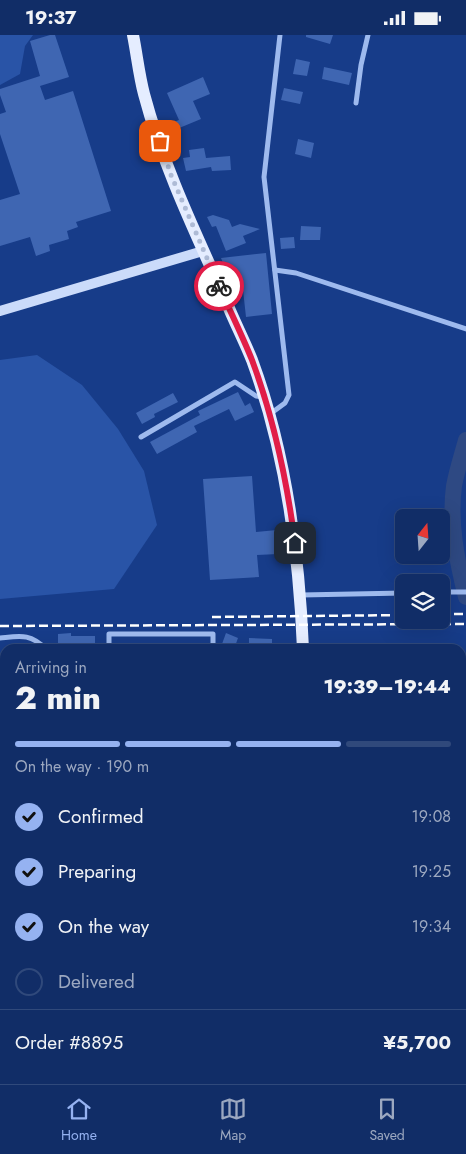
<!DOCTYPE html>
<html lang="en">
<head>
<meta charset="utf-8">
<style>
  :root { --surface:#112d67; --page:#1e3970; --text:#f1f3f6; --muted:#9ca8c0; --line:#30497b; --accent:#95b2f1 }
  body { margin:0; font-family:Jost,sans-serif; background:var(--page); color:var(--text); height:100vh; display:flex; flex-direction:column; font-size:19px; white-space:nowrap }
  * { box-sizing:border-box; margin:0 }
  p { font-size:16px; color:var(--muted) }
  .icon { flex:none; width:28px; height:28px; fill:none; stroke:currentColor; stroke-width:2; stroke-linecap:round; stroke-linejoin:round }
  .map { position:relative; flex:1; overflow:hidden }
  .sheet { position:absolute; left:0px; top:609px; width:466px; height:441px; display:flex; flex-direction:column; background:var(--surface); border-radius:15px 15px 0 0; box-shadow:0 5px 20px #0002,0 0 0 1px var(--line) }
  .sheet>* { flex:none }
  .needle { width:32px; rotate:17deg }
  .buttons { position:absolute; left:395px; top:474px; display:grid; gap:10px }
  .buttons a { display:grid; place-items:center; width:55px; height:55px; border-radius:8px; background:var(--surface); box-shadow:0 5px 20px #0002,0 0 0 1px var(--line); font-size:25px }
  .pin { position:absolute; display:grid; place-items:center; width:42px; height:42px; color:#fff; margin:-21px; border-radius:10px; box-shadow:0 2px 8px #0006 }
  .courier { position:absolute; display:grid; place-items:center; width:50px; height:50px; margin:-25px; border:4px solid #e11d48; border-radius:50%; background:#fff; color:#222; box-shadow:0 1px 6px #0007 }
  .overview em { font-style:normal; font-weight:800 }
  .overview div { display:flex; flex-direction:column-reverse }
  .overview { display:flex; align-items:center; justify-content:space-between; height:85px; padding:0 15px }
  h1 { font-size:32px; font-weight:800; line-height:38px }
  .bar { display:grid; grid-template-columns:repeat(4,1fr); gap:8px 5px; align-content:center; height:60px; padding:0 15px }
  .bar i { height:6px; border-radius:4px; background:var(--line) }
  .bar .selected { background:var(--accent) }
  .bar p { grid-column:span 4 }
  .line { display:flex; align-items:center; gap:12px; padding:0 15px; border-top:1px solid var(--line) }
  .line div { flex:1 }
  ol { padding:0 15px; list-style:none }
  li { display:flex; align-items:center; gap:15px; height:55px }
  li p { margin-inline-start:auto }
  li .icon { padding:5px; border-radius:50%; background:var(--accent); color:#111; stroke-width:4 }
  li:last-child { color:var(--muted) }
  li i { width:28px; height:28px; border:2px solid var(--line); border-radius:50% }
  .status { display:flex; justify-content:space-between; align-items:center; height:35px; padding:0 25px; background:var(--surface); direction:ltr }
  .status svg { height:14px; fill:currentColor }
  .dock { display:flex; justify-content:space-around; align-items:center; height:70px; border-top:1px solid var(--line); background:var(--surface); font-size:14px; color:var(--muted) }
  .dock a { display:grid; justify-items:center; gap:2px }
  .dock .selected { color:var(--accent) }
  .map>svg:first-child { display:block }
  .green { fill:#2954a7 }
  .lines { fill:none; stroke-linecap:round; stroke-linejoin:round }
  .river { stroke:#2e4983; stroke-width:16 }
  .building { fill:#3f66b2 }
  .street { stroke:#9ebaee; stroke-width:5 }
  .secondary { stroke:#cbdbfa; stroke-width:10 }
  .primary { stroke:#e5edff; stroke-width:12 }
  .rail { stroke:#fff; stroke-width:2.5; stroke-dasharray:9 4; stroke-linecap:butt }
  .done { stroke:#aebbd6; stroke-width:5; stroke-dasharray:0 9 }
  .route { stroke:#e11d48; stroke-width:6 }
</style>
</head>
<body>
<div class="status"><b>19:37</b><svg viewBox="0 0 49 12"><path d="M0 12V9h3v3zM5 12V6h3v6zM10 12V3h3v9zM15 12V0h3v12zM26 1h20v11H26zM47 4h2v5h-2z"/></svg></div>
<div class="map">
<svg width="466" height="1049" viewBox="0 0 466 1049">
  <rect width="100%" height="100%" fill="#173c89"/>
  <g class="green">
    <path d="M0,0H33L25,11L20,39L0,50Z"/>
    <path d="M37,320L82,350L118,394L144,436L157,490L114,554L0,564V325Z"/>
  </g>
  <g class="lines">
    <g class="river">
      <path d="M466,405C462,420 457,435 454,451C449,488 457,526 466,562"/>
      <path d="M461,745H466"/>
      <path d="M419,1045L420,1049"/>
    </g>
  </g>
  <g class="building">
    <path d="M50,0H55L69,42L40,51L45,65L73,56L111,176L76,187L78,192L67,196L69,204L49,210L50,216L36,221L30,202L0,211V165L20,159L0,99V79L6,77L0,60V54L40,41L30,6Z"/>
    <path d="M306,0H333L330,9L306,2Z"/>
    <path d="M296,24L310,27L307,41L293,39Z"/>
    <path d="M324,32L352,38L349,50L322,44Z"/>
    <path d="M203,42L210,59L193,66L201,84L172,96L169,89L179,85L167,58Z"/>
    <path d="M284,53L303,57L300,69L281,65Z"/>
    <path d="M298,104L314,108L311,123L295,119Z"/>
    <path d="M204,113L206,123L230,121L231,135L212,136L211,132L186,136L183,123L190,122L189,115Z"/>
    <path d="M213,180L229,185L232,192L240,189L260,194L243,201L246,208L226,216L216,191L212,192L207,182Z"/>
    <path d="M301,191L321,192L320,205H300Z"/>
    <path d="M294,202L295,213L281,214L280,203Z"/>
    <path d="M266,218L272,279L246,282L242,246L231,248L221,223Z"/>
    <path d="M238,357L245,371L250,368L254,377L235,386L229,374L194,391L197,397L157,419L150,407L200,380L198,376Z"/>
    <path d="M173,358L178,367L154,379L155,382L142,389L136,378Z"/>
    <path d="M252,441L256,497L277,495L278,519L257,520L259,542L210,545L203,444Z"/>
    <path d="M71,598V601H95V612L58,610V599Z"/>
    <path d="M226,598L238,603L234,614L222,609Z"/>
    <path d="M249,603L272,604V613L249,614Z"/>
  </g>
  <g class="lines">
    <g class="street">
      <path d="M356,68L361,30L368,0"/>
      <path d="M275,235L296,238L466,294"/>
      <path d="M270,379L285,368L289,360L264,142L280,0"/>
      <path d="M141,402L235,347L256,361L264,362"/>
      <path d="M441,557H466"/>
      <path d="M301,560L404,558"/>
      <path d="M0,603C20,601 30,598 46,614"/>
      <path d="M109,614V599H213V614"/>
      <path d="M0,684L5,685"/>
      <path d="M461,690L466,687"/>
      <path d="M461,697L466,705"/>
      <path d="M0,769L5,770"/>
      <path d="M0,834L5,835"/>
      <path d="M461,865H466"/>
      <path d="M0,892L5,893"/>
      <path d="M0,933L5,935"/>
      <path d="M63,1045L64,1049"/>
      <path d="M433,1045L434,1049"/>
    </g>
    <path class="secondary" d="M0,276L203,216"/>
    <g class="primary">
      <path d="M133,0C137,20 139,40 144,59C163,131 196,199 226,266C234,286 244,305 252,325C286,417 299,516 303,614"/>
      <path d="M353,1045L354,1049"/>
    </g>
    <g class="rail">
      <path d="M441,579H466"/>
      <path d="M212,582L404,580"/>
      <path d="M0,591L466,589"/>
    </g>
  </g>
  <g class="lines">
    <path class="done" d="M160,106L171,140L219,251"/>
    <path class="route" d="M219,251C230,276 242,300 252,325C274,384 287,446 295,508"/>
  </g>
</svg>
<div class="buttons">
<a><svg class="needle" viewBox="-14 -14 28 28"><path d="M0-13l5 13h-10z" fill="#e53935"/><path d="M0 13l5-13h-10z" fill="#9ca8c0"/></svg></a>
<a><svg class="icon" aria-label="layers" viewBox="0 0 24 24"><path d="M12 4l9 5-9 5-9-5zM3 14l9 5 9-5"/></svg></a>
</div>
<div class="pin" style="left:160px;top:106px;background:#ea580c"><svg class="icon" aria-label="bag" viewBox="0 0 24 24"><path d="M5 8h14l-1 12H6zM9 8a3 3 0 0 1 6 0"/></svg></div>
<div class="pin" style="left:295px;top:508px;background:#1f2937"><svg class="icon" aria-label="home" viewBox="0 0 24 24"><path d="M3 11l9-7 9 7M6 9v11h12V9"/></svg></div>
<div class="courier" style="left:219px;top:251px"><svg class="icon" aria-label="bike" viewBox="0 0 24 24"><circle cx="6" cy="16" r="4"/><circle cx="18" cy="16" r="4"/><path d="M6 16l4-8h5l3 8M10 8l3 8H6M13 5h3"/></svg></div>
<section class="sheet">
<div class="overview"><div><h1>2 min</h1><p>Arriving in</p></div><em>19:39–19:44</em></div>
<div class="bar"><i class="selected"></i><i class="selected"></i><i class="selected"></i><i></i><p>On the way · 190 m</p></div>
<ol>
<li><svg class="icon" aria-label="check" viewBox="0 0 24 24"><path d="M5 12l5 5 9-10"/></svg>Confirmed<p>19:08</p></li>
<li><svg class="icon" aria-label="check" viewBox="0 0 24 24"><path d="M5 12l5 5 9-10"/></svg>Preparing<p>19:25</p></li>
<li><svg class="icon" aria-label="check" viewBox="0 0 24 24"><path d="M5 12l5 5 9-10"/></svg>On the way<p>19:34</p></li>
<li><i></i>Delivered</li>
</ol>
<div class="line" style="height:65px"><div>Order #8895</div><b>¥5,700</b></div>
</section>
</div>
<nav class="dock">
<a class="selected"><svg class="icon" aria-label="home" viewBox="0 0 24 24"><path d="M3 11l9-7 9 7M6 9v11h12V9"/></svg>Home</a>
<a><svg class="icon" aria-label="map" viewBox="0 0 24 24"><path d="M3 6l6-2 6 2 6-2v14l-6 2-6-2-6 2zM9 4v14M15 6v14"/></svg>Map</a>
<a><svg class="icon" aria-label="saved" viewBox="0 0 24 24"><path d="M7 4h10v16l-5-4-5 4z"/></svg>Saved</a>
</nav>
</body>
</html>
